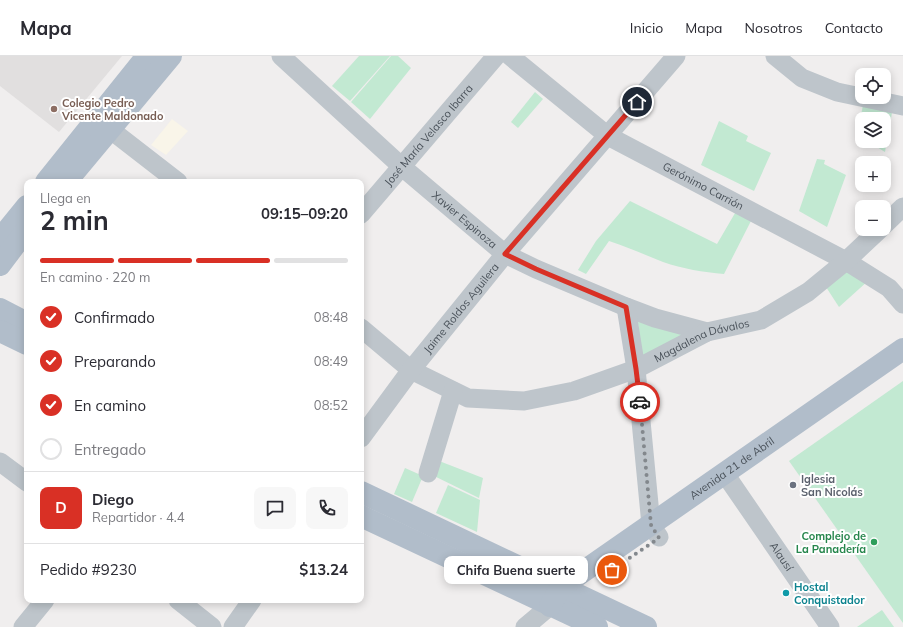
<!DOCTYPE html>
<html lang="es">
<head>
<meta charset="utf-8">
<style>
  :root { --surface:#fff; --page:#f7f7f7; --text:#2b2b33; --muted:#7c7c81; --line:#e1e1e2; --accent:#d93025 }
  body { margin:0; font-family:Mulish,sans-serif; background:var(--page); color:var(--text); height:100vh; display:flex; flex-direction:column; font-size:15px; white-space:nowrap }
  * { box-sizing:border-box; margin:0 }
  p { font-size:13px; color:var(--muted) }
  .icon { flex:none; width:22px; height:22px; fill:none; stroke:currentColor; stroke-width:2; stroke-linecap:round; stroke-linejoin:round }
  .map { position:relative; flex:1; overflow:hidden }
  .sheet { position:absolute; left:24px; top:123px; width:340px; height:424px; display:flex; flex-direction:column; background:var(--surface); border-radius:8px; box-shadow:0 2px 10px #0003 }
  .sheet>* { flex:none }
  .fabs { position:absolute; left:855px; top:12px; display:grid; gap:8px }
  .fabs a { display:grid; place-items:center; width:36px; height:36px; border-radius:8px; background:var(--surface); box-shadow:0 2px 10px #0003; font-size:20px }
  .pin { position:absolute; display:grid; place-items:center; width:34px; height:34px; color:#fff; margin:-17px; border:2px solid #fff; border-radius:50%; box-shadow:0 1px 4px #0007 }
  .courier { position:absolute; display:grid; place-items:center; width:40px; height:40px; margin:-20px; border:3px solid #d93025; border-radius:50%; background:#fff; color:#222; box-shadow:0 1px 5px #0007 }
  .bubble { position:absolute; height:28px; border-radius:8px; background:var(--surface); box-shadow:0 2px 10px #0003; font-size:13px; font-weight:700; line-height:28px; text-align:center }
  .head em { font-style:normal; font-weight:700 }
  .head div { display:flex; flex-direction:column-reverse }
  .head { display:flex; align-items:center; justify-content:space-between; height:68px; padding:0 16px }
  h1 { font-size:26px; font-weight:700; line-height:30px }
  .bar { display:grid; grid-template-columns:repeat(4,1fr); gap:6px 4px; align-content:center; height:48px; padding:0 16px }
  .bar i { height:5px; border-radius:3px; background:var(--line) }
  .bar .current { background:var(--accent) }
  .bar p { grid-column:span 4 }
  .line { display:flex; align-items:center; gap:10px; padding:0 16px; border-top:1px solid var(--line) }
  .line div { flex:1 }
  .round { display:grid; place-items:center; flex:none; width:42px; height:42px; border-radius:8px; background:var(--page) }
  ol { padding:0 16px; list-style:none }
  li { display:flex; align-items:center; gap:12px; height:44px }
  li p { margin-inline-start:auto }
  li .icon { padding:4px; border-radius:50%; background:var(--accent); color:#fff; stroke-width:4 }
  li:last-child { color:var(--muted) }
  li i { width:22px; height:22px; border:2px solid var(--line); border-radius:50% }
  header { display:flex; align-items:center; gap:24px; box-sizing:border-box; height:56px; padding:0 20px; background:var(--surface); border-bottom:1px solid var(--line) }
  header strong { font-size:19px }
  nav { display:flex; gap:22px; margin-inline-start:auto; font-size:14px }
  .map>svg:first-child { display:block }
  .commercial { fill:#f9f5e9 }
  .education { fill:#e1dfdf }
  .green { fill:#c2e9d2 }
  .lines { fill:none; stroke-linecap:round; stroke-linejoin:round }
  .minor { stroke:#bec5cb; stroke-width:19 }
  .major { stroke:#b1bdca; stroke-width:22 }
  .done { stroke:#83888d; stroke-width:4; stroke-dasharray:0 7.2 }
  .route { stroke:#d93025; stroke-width:5 }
  .education-dot { fill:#8d6e63; stroke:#fff; stroke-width:1.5 }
  .worship-dot { fill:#6b7280; stroke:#fff; stroke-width:1.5 }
  .leisure-dot { fill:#2e9e5b; stroke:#fff; stroke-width:1.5 }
  .culture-dot { fill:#0f9aa8; stroke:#fff; stroke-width:1.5 }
  .labels { text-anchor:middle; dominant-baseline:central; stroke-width:4; stroke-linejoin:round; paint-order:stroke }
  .education-label { font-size:11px; font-weight:bold; fill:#785e54; stroke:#fff; text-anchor:start }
  .street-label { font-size:11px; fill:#495159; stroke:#fff }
  .worship-label { font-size:11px; font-weight:bold; fill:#5b616d; stroke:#fff; text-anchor:start }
  .leisure-label { font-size:11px; font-weight:bold; fill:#27864d; stroke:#fff; text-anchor:end }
  .culture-label { font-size:11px; font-weight:bold; fill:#0d838f; stroke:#fff; text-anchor:start }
</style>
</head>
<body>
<header>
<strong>Mapa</strong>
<nav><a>Inicio</a><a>Mapa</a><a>Nosotros</a><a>Contacto</a></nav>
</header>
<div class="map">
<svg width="903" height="571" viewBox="0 0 903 571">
  <rect width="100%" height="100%" fill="#f0eeee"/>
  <path class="commercial" d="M172,63L188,75L166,99L151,89Z"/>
  <path class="education" d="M0,0H122L59,76L0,30Z"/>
  <g class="green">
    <path d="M359,0H390L350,45L332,30Z"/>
    <path d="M391,0H398L411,12L370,63L351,46Z"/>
    <path d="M535,36L543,43L518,72L511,66Z"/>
    <path d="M864,44L893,51L885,96L867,85H884V63H862V82L857,79Z"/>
    <path d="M719,65L748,80L746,85L771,97L754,135L701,109Z"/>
    <path d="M817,103L825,104L824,108L846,119L827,171L799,155Z"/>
    <path d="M630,145L717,188L738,152L753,161L724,218C703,216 683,213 663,206C645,199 628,191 609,185L586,218L578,214L596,185Z"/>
    <path d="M846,211L869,224L839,251L826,231Z"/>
    <path d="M637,259L683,279L642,301Z"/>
    <path d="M903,325V567L789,405Z"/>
    <path d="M434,403L483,422L479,442L428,417Z"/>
    <path d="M405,412L423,420L412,446L394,438Z"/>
    <path d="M448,429L480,444L477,476L436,457Z"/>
    <path d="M882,554L894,571H857Z"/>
  </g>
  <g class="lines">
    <g class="minor">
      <path id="s1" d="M281,0L401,110L505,198L536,213L626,251L655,262L707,276"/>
      <path id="s2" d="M510,0L608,80L846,205L889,232L903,248"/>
      <path d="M775,0L802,22L837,36L903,50"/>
      <path d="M98,64L178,126"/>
      <path id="s3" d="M361,158L496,0"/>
      <path d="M884,169L903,151"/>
      <path d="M626,251L636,313L651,469L659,481"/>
      <path id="s4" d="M361,272L411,314L468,342L524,345L574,335L636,313L707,276L761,264L808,236L846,205L880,173"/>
      <path id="s5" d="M361,382L411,314L505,198L676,0"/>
      <path d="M0,406L27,426"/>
      <path d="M428,417L453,335"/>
      <path id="s6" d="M725,418L830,571"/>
      <path d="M178,544L212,571"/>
      <path d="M23,571L45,544"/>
      <path d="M233,571L252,544"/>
      <path d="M525,571L550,550"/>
    </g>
    <g class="major">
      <path d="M46,126L147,0"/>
      <path d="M66,126L171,0"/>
      <path d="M0,183L27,150"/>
      <path d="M0,209L27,173"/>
      <path d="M0,253L27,267"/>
      <path d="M0,275L27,288"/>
      <path d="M361,436L646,571"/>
      <path d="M361,460L597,571"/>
      <path id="s7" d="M550,550L561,531L903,293"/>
    </g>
  </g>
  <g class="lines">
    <path class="done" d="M612,514L659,482L651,469L640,346"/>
    <path class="route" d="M637,46L505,198L536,213L626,251L636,313L640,346"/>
  </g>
  <circle class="education-dot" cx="54" cy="53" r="4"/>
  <circle class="worship-dot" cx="793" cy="429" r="4"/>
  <circle class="leisure-dot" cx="874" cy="486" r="4"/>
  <circle class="culture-dot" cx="786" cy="537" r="4"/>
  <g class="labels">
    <g class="education-label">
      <text x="62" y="47">Colegio Pedro<tspan x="62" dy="13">Vicente Maldonado</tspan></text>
    </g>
    <g class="street-label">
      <text stroke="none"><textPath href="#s3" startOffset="104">José María Velasco Ibarra</textPath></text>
      <text stroke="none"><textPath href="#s2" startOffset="234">Gerónimo Carrión</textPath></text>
      <text stroke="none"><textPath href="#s1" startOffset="246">Xavier Espinoza</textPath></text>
      <text stroke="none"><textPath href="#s5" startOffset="164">Jaime Roldos Aguilera</textPath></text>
      <text stroke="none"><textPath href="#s4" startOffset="374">Magdalena Dávalos</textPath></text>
      <text stroke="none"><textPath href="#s7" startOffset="230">Avenida 21 de Abril</textPath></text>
      <text stroke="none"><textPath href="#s6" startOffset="100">Alausí</textPath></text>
    </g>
    <g class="worship-label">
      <text x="801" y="423">Iglesia<tspan x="801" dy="13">San Nicolás</tspan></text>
    </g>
    <g class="leisure-label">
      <text x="866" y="480">Complejo de<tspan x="866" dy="13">La Panadería</tspan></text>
    </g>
    <g class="culture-label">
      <text x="794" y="531">Hostal<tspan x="794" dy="13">Conquistador</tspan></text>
    </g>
  </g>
</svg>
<div class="fabs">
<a><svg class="icon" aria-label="locate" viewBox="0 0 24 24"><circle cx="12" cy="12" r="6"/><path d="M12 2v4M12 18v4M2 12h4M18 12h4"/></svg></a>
<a><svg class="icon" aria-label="layers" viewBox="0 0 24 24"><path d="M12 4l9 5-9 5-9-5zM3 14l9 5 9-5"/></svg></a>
<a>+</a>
<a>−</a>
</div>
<div class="pin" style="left:612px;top:514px;background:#ea580c"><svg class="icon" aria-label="bag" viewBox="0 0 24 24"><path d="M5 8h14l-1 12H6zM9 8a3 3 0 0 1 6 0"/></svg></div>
<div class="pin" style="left:637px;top:46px;background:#1f2937"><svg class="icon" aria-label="home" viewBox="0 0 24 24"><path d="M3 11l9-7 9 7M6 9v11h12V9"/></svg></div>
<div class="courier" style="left:640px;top:346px"><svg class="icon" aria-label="car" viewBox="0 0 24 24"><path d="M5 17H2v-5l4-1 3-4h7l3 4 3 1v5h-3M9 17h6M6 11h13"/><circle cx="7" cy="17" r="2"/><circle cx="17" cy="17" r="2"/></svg></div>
<div class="bubble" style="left:444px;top:500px;width:144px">Chifa Buena suerte</div>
<section class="sheet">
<div class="head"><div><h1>2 min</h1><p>Llega en</p></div><em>09:15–09:20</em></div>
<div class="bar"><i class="current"></i><i class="current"></i><i class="current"></i><i></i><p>En camino · 220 m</p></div>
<ol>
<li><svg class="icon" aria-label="check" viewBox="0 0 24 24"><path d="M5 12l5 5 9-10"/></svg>Confirmado<p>08:48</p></li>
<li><svg class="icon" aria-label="check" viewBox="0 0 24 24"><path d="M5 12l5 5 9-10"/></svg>Preparando<p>08:49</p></li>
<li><svg class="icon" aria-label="check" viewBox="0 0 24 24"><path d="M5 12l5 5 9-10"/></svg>En camino<p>08:52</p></li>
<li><i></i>Entregado</li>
</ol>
<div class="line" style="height:72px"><b class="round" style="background:var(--accent);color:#fff">D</b><div><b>Diego</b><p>Repartidor · 4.4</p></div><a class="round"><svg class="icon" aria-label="chat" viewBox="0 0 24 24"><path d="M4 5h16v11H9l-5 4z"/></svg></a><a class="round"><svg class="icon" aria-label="phone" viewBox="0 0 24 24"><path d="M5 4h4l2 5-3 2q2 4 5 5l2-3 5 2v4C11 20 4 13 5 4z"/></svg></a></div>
<div class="line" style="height:52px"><div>Pedido #9230</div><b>$13.24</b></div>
</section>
</div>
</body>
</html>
